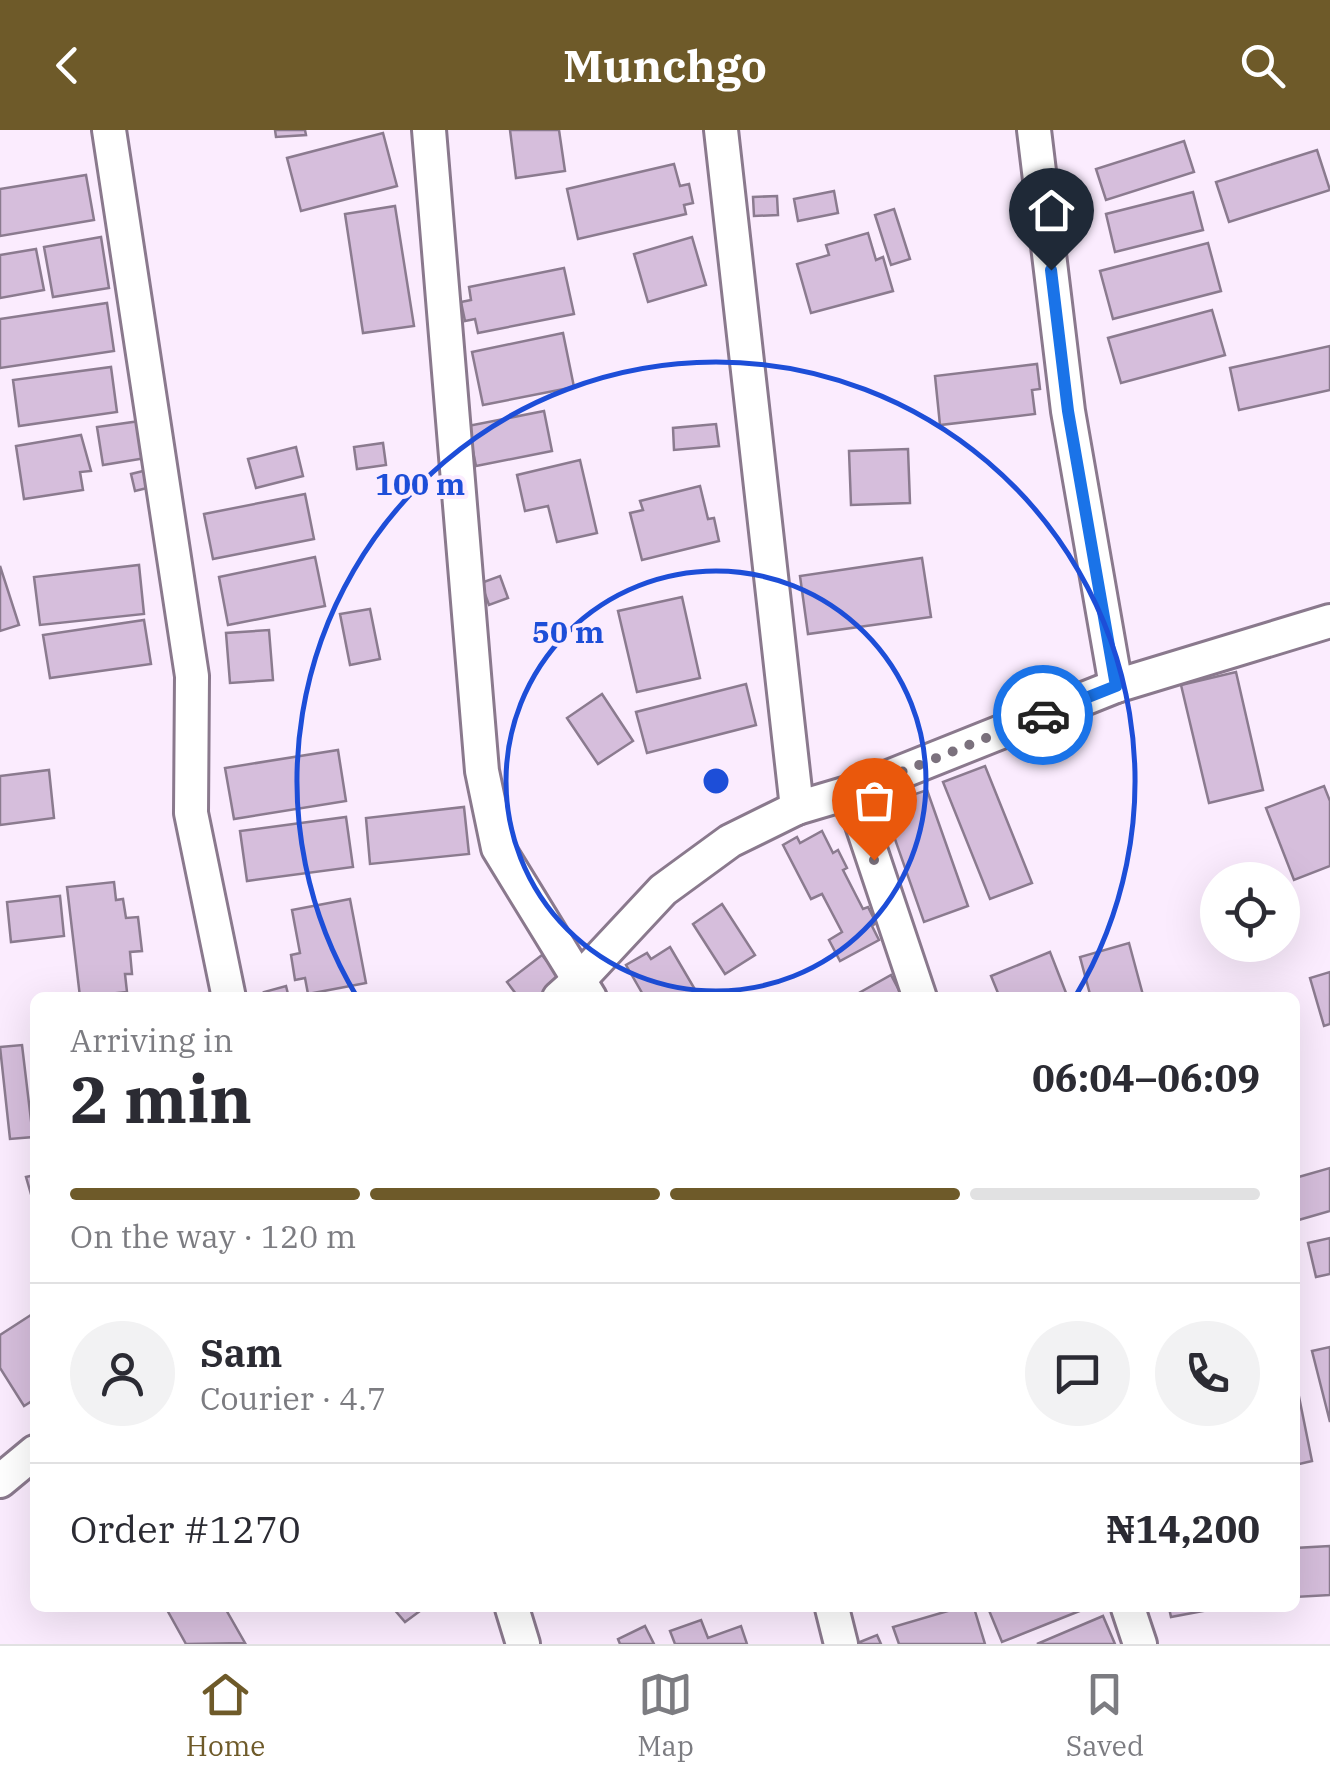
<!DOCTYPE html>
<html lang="en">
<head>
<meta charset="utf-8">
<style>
  :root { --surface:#fff; --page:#f2f2f3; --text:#2b2b33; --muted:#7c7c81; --line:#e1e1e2; --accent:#6e5a29 }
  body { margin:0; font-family:"IBM Plex Serif",serif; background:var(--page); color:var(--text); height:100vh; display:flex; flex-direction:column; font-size:38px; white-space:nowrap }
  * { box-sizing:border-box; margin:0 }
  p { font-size:32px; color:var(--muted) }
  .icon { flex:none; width:55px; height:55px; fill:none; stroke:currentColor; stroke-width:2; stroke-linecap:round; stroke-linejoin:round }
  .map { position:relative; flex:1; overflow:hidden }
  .panel { position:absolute; left:30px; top:862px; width:1270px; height:620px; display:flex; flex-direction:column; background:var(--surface); border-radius:15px; box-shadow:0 10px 40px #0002 }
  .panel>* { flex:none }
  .buttons { position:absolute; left:1200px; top:732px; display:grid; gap:20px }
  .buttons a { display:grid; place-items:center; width:100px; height:100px; border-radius:50%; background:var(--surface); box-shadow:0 10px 40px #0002; font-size:50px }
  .pin { position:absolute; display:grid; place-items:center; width:85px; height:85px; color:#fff; margin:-102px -42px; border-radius:50% 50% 50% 0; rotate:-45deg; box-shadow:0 0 10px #0007 }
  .pin .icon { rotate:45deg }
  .courier { position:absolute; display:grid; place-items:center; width:100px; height:100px; margin:-50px; border:8px solid #1a73e8; border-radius:50%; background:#fff; color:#222; box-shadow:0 2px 12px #0007 }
  .overview em { font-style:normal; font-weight:700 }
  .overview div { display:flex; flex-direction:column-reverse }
  .overview { display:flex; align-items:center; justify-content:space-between; height:170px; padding:0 40px }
  h1 { font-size:65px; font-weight:700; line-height:75px }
  .bar { display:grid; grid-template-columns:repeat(4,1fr); gap:15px 10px; align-content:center; height:120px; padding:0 40px }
  .bar i { height:12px; border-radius:8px; background:var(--line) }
  .bar .current { background:var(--accent) }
  .bar p { grid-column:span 4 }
  .line { display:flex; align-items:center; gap:25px; padding:0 40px; border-top:2px solid var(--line) }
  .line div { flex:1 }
  .round { display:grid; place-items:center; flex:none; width:105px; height:105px; border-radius:52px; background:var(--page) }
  header { display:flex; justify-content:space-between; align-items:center; height:130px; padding:0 40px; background:var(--accent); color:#fff; font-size:45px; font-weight:700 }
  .dock { display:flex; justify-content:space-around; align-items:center; height:140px; border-top:2px solid var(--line); background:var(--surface); font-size:28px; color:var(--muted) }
  .dock a { display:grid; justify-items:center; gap:5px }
  .dock .current { color:var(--accent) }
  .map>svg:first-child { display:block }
  .building { fill:#d6bedc; stroke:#8b7b8f; stroke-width:2.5 }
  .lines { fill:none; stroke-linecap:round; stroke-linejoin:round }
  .minor-casing { stroke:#8a798d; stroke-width:38 }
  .minor { stroke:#fff; stroke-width:32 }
  .done { stroke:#7b717d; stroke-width:10; stroke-dasharray:0 18 }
  .route { stroke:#1a73e8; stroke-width:12 }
  .ring { fill:none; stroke:#1d4ed8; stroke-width:5 }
  .centre { fill:#1d4ed8; stroke:#fbecfe; stroke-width:5 }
  .ring-label { font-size:30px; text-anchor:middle; font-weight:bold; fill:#1d4ed8; stroke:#fbecfe; stroke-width:8; stroke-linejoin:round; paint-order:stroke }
</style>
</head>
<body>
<header><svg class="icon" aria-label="back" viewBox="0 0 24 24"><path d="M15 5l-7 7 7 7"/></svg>Munchgo<svg class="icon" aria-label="search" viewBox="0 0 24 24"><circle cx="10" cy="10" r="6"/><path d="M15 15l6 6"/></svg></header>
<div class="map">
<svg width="1330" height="1514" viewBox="0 0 1330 1514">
  <rect width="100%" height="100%" fill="#fbecfe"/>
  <g class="building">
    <path d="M275,0H305L306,5L276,7Z"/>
    <path d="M510,0H559L565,41L516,48Z"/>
    <path d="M383,3L397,56L301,81L287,28Z"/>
    <path d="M1184,11L1194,42L1106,70L1096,39Z"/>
    <path d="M1317,20L1330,60L1229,92L1216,52Z"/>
    <path d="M674,34L680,56L689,54L693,73L684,75L686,84L578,109L567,59Z"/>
    <path d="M86,45L94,90L0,106V59Z"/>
    <path d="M834,61L838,83L798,91L794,69Z"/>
    <path d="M1193,62L1203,100L1115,122L1106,84Z"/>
    <path d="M777,66L778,85L754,86L753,67Z"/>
    <path d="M395,76L414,196L363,203L345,84Z"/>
    <path d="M894,79L910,129L891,135L875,85Z"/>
    <path d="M868,103L876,130L883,127L893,161L811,183L797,134L829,125L826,115Z"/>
    <path d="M101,107L109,158L53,167L44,117Z"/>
    <path d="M692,107L706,155L648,172L634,124Z"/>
    <path d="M1208,113L1221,161L1113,189L1100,141Z"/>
    <path d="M36,119L44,160L0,168V125Z"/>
    <path d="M564,138L574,184L478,203L475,189L465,191L461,172L471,170L469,157Z"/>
    <path d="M107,173L114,221L0,238V189Z"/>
    <path d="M1212,180L1225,225L1121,253L1108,208Z"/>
    <path d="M563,203L574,257L483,275L472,222Z"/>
    <path d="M1330,216V260L1239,280L1230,238Z"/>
    <path d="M1037,234L1040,259L1032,260L1035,284L940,295L935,246Z"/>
    <path d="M111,237L117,282L19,296L13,250Z"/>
    <path d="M544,281L552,321L476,336L468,296Z"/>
    <path d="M140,291L146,328L103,335L97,297Z"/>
    <path d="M716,294L719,316L674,320L673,298Z"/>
    <path d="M81,305L91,341L80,342L83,360L24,369L16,316Z"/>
    <path d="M383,313L386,335L357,339L354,317Z"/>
    <path d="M296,317L303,346L256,358L248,329Z"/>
    <path d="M908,319L910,373L851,375L849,321Z"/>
    <path d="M580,330L597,403L557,412L548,376L525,381L517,345Z"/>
    <path d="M147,340L151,357L135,361L131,344Z"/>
    <path d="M700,356L708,389L714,388L719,411L642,430L630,383L643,380L640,371Z"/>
    <path d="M305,364L314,409L213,429L204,384Z"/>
    <path d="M315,427L325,476L228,495L219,447Z"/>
    <path d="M922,428L931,487L808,504L800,446Z"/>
    <path d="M139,435L144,484L40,495L34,447Z"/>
    <path d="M0,436L19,495L0,501Z"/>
    <path d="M500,446L508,468L489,475L481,453Z"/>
    <path d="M682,467L700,548L637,562L618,481Z"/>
    <path d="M370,479L380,529L350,535L340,484Z"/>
    <path d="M144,490L151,534L50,548L43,505Z"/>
    <path d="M269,500L273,550L230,553L226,503Z"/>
    <path d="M1236,542L1263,660L1209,673L1181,555Z"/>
    <path d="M746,554L756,595L647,623L636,582Z"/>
    <path d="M602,564L633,611L598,634L567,588Z"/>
    <path d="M338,620L346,671L234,689L225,638Z"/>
    <path d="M985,636L1032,753L990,769L943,652Z"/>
    <path d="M49,640L54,688L0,695V646Z"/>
    <path d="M1324,656L1330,671V736L1294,750L1266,678Z"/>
    <path d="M927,660L968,776L924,792L883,675Z"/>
    <path d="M464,677L469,724L370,734L366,688Z"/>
    <path d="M346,687L353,737L247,751L240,701Z"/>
    <path d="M822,701L833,723L838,720L847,738L843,740L863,779L868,777L876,793L872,796L879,810L840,831L829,810L842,802L822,764L811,769L783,715L797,707L800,713Z"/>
    <path d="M114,752L116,770L123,769L126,788L138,787L142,821L130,822L132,844H125L127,862L80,867L67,757Z"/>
    <path d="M60,766L64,806L11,812L7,772Z"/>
    <path d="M350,769L366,853L308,864L305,848L295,850L291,825L300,823L292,780Z"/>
    <path d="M722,774L755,825L725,844L693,794Z"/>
    <path d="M1129,813L1143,865L1091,868L1080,827Z"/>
    <path d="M670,817L700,868H645L626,835L647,823L651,829Z"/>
    <path d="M1050,822L1068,868H1000L991,846Z"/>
    <path d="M542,825L561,849L537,868H519L507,852Z"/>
    <path d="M1330,842V894L1324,896L1310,848Z"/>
    <path d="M891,845L903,868H850Z"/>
    <path d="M286,856L289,868H266L264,862Z"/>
    <path d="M22,915L33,1007L10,1009L0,917Z"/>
    <path d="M1330,1038V1081L1295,1091V1048Z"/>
    <path d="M35,1045V1078L26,1047Z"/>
    <path d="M1330,1108V1144L1316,1147L1308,1113Z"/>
    <path d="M34,1183L35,1269L24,1276L0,1238V1205Z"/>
    <path d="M1330,1217V1292L1312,1221Z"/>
    <path d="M1295,1247L1312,1331L1295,1335Z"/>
    <path d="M1330,1416V1465L1295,1467V1418Z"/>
    <path d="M166,1478H225L245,1513L186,1514Z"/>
    <path d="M393,1478H424L405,1492Z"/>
    <path d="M958,1478H974L985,1514H899L893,1497Z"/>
    <path d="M988,1478H1087L1002,1512Z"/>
    <path d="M1169,1478H1219L1171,1487Z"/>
    <path d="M1103,1486L1115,1514H1037Z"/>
    <path d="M701,1490L708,1508L741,1496L747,1514H675L670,1501Z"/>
    <path d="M645,1496L654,1514H620L618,1509Z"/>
    <path d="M877,1505L881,1514H861L860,1512Z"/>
  </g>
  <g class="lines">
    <defs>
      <g id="minor">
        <path d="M109,0L192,546L191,683L229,868"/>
        <path d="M429,0L482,641L498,718L590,868"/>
        <path d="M721,0L797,678"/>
        <path d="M1034,0L1068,281L1116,556"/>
        <path d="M851,662L920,868"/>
        <path d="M559,868L578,851L663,760L730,711L797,678L851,662L1116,556L1330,491"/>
        <path d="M0,1351L35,1322"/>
        <path d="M512,1478L523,1514"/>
        <path d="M832,1478L841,1514"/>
        <path d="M1128,1478L1140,1514"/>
      </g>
    </defs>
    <use href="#minor" class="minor-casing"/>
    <use href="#minor" class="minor"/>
  </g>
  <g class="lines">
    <path class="done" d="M874,730L852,662L1043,585"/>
    <path class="route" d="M1043,585L1116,556L1068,281L1051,140"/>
  </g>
  <g class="ring">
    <circle cx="716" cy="651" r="210"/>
    <path d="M357 867A419 419 0 1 1 1075 867"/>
  </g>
  <circle cx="716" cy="651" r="15" class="centre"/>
  <g class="ring-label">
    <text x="420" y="365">100 m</text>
    <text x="568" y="513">50 m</text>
  </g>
</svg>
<div class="buttons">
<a><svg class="icon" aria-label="locate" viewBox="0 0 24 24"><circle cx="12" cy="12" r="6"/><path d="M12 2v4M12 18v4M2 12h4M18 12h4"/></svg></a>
</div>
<div class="pin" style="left:874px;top:730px;background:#ea580c"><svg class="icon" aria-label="bag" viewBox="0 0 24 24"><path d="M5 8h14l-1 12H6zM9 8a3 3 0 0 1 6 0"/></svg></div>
<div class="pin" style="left:1051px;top:140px;background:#1f2937"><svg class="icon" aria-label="home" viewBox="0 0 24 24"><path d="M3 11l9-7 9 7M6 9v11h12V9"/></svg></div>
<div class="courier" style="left:1043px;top:585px"><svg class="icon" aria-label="car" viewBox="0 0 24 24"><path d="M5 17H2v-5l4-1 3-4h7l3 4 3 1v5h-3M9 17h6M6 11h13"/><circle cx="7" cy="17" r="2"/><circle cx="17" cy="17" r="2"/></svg></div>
<section class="panel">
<div class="overview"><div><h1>2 min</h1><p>Arriving in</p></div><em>06:04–06:09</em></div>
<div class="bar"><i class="current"></i><i class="current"></i><i class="current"></i><i></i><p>On the way · 120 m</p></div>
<div class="line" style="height:180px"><a class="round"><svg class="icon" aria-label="person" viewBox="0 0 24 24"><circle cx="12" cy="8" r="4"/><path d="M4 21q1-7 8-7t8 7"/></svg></a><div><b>Sam</b><p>Courier · 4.7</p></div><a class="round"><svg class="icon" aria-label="chat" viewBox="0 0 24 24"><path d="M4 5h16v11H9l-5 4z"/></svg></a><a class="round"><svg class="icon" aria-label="phone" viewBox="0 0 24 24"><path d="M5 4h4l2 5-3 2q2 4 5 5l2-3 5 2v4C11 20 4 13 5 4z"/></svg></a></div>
<div class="line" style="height:130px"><div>Order #1270</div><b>₦14,200</b></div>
</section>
</div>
<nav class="dock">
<a class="current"><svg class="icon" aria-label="home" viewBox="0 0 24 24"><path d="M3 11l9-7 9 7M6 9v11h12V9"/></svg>Home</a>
<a><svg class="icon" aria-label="map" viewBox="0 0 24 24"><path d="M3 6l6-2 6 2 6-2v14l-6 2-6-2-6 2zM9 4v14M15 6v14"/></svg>Map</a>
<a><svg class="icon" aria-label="saved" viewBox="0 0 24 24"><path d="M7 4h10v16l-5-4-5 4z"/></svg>Saved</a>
</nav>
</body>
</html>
